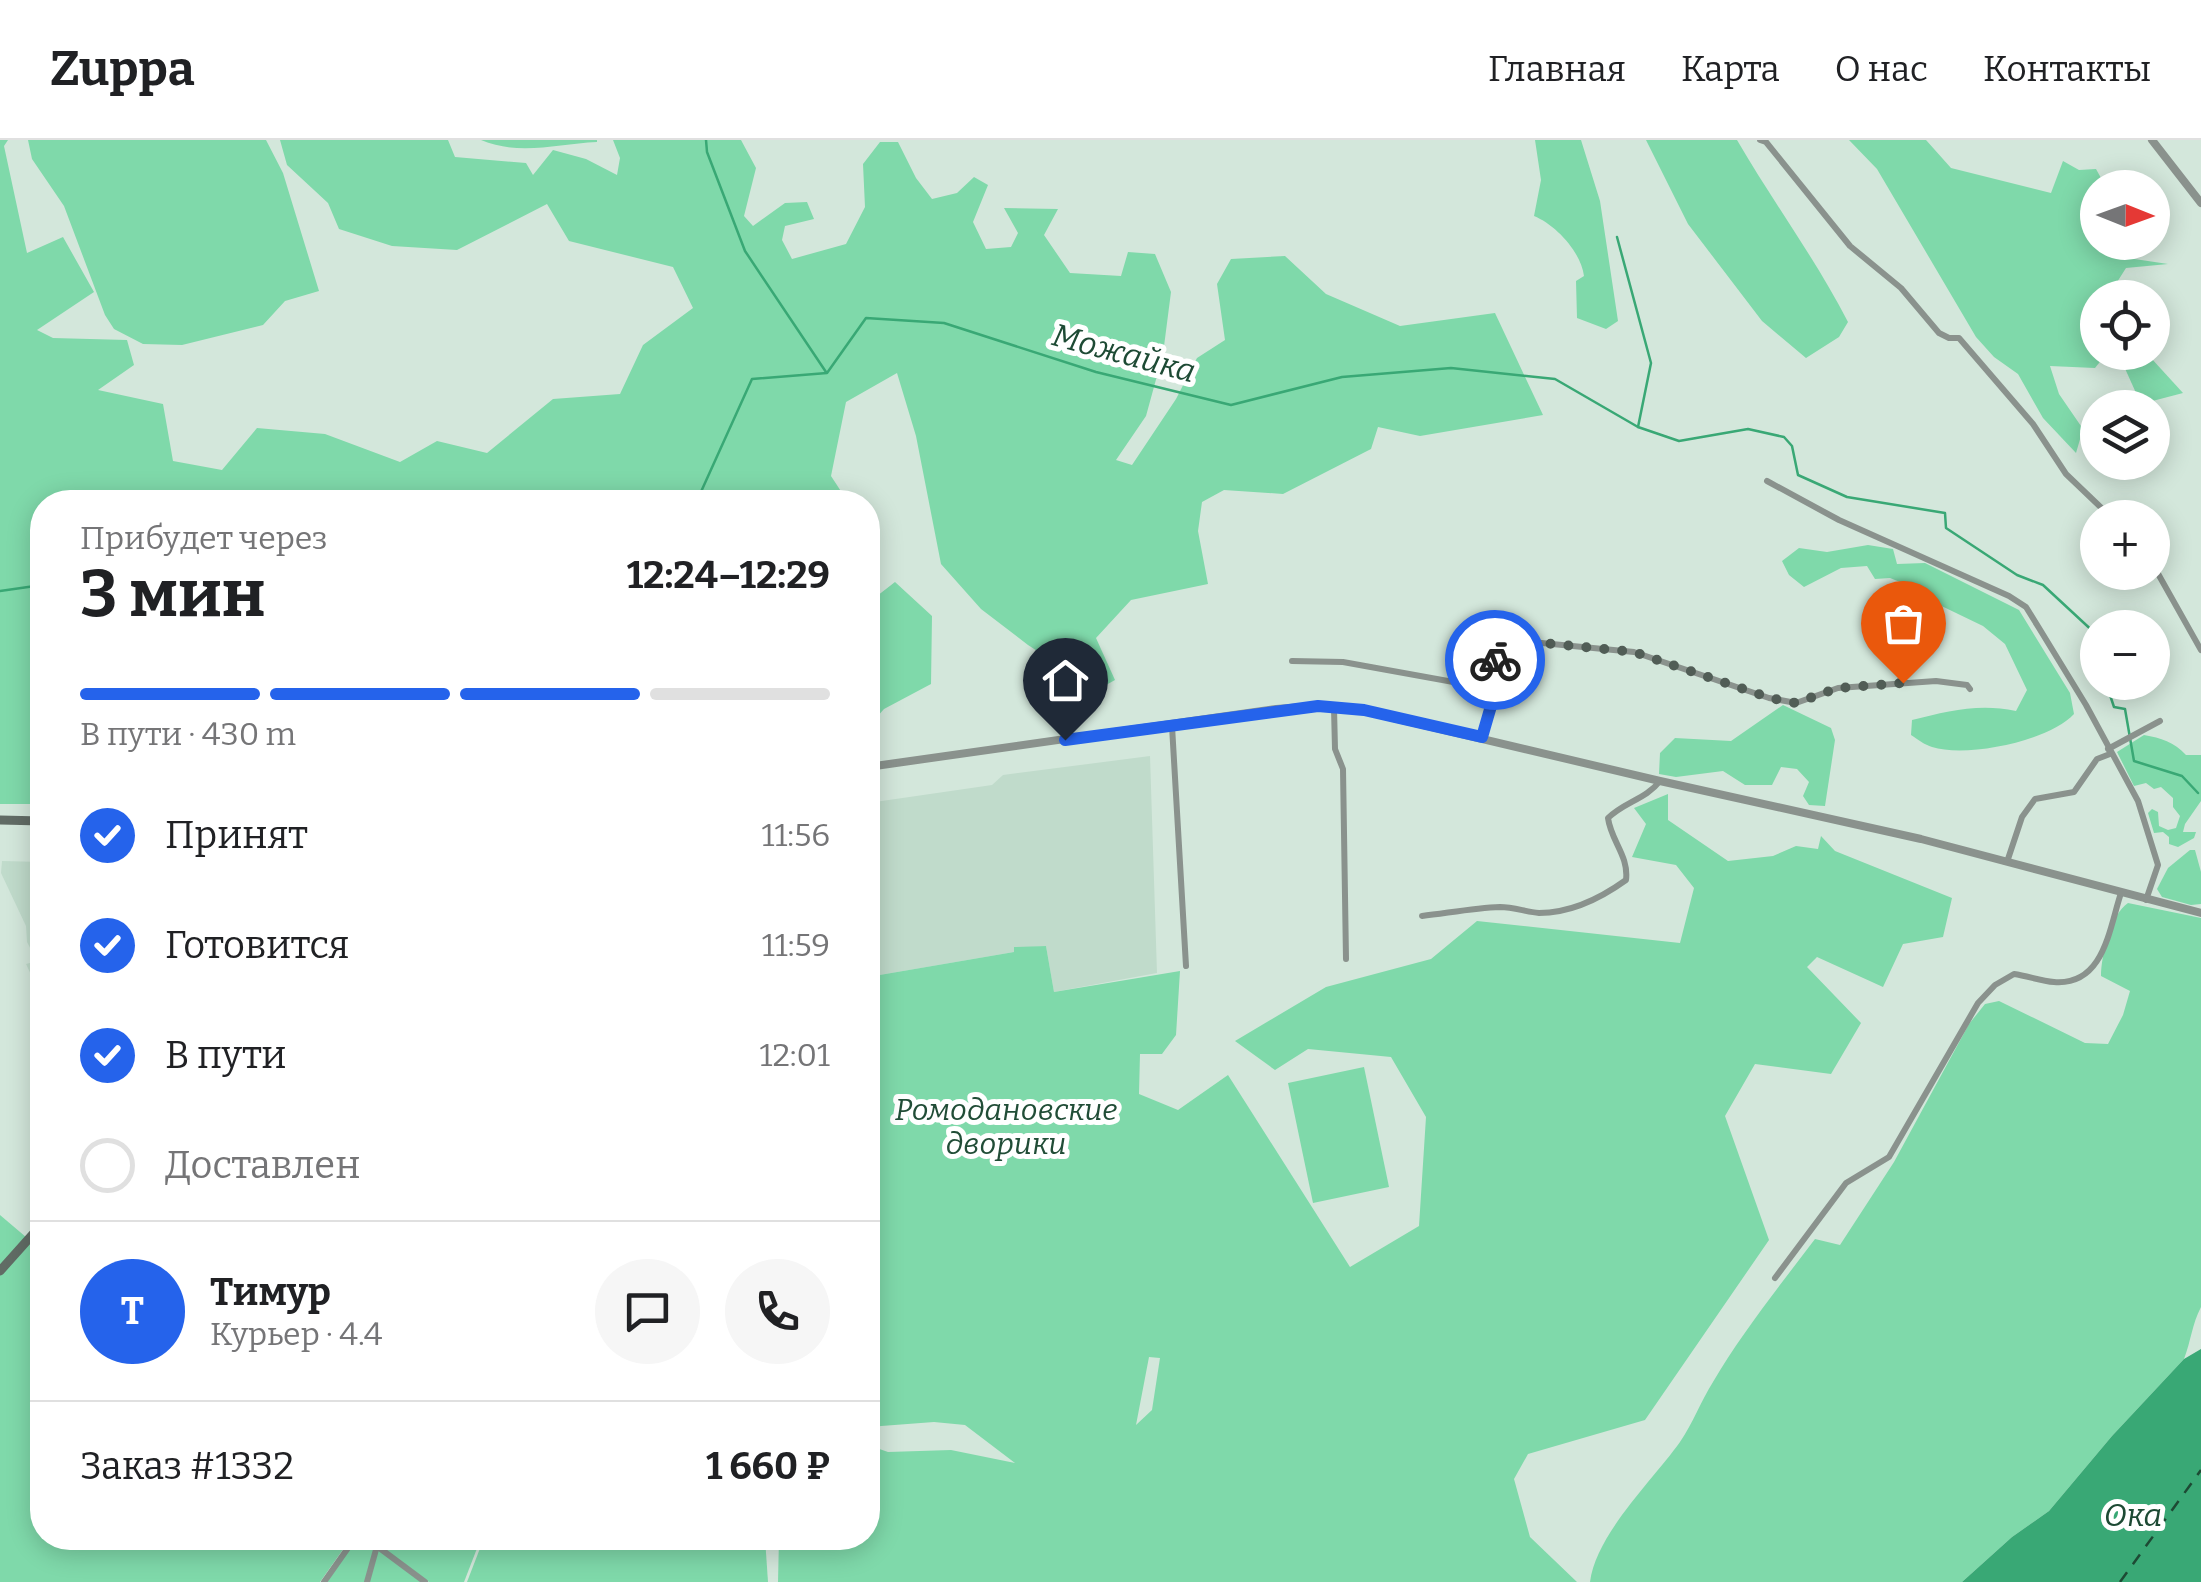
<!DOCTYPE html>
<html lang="ru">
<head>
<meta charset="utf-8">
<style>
  :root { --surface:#fff; --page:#f6f6f6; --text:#202124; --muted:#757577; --line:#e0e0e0; --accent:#2563eb }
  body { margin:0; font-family:Bitter,serif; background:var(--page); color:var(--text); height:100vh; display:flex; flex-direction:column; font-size:38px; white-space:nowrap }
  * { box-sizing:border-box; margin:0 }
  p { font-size:32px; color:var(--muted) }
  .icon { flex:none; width:55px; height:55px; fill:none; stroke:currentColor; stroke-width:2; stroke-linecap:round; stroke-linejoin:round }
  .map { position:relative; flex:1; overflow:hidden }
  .drawer { position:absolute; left:30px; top:350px; width:850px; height:1060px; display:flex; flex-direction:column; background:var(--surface); border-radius:40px; box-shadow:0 5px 25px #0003 }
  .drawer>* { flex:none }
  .needle { width:65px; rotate:91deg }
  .controls { position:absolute; left:2080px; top:30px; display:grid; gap:20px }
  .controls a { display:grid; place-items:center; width:90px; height:90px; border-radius:50%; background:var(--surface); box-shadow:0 5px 25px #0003; font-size:50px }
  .pin { position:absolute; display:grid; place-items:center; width:85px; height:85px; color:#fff; margin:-102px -42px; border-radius:50% 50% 50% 0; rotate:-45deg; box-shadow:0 0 10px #0007 }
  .pin .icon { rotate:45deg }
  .courier { position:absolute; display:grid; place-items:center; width:100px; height:100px; margin:-50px; border:8px solid #2563eb; border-radius:50%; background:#fff; color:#222; box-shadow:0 2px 12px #0007 }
  .headline em { font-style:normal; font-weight:700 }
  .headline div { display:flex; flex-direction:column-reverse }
  .headline { display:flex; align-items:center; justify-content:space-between; height:170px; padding:0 50px }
  h1 { font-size:65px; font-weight:700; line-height:75px }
  .bar { display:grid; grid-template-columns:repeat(4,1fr); gap:15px 10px; align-content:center; height:120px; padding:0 50px }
  .bar i { height:12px; border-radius:8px; background:var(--line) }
  .bar .active { background:var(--accent) }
  .bar p { grid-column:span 4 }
  .line { display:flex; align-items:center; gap:25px; padding:0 50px; border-top:2px solid var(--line) }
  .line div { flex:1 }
  .round { display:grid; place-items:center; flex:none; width:105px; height:105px; border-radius:52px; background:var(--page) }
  ol { padding:0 50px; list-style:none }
  li { display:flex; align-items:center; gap:30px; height:110px }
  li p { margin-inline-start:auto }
  li .icon { padding:10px; border-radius:50%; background:var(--accent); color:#fff; stroke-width:4 }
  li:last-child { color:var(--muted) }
  li i { width:55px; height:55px; border:5px solid var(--line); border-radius:50% }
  header { display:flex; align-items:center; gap:60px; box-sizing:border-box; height:140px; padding:0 50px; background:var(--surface); border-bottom:2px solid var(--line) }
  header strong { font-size:48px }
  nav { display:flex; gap:55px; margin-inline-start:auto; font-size:35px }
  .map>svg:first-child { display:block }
  .built { fill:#c0dbcb }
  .green { fill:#7fd9aa; fill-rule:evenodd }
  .water { fill:#39a875 }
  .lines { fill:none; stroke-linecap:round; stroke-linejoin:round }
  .stream { stroke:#39a875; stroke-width:2.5 }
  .ferry { stroke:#1d4a34; stroke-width:2.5; stroke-dasharray:12 10; stroke-linecap:butt }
  .minor { stroke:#8a928d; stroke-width:6 }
  .tertiary { stroke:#8a928d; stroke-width:8 }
  .secondary { stroke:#616c65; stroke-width:9 }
  .done { stroke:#515d56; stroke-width:10; stroke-dasharray:0 18 }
  .route { stroke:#2563eb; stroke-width:12 }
  .labels { text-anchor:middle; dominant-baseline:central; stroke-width:10; stroke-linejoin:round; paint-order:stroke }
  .park-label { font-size:30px; font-style:italic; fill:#214d37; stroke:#fff }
  .water-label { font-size:32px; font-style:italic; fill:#1d4a34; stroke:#fff }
</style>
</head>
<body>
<header>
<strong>Zuppa</strong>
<nav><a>Главная</a><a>Карта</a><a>О нас</a><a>Контакты</a></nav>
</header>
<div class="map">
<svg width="2201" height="1442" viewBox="0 0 2201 1442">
  <rect width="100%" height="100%" fill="#d3e7db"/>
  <g class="built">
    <path d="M1150,616L1157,833L1054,852L1046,806L1014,808V812L868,837V663L992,645L1003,635Z"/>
    <path d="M2,721L42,722V858L26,824L37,821L27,802L26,786L1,733Z"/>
  </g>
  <g class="green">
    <path d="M0,0H8L4,6L27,113L63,97L94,152L37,190L53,198L127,200L134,225L98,250L163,264L173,321L222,330L257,288L325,294L400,322L437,301L487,313L553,259L620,254L643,205L693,168L673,127L569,101L547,64L457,110L392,106L339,89L328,63L287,25L280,0H448L455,17L526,23L533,35L553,10L586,19L617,35L620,18L613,0H741L756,28L744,76L753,86L785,63L807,62L814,79L785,86L782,100L792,119L846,104L865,67L863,24L880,2H898L916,38L932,59L957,53L974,37L988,45L973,82L986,109L1011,107L1018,93L1004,68L1058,69L1044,95L1070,133L1121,136L1128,112L1155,114L1171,152L1163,214L1146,276L1116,320L1132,325L1176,259L1197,218L1225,200L1217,144L1231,119L1285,116L1326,154L1400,186L1495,173L1543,275L1420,296L1378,287L1371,309L1283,354L1224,350L1202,362L1198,391L1208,444L1131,460L1096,498L1115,540L1097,550L1028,505L981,469L941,424L916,296L897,233L846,262L831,336L848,362H42V664H0Z"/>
    <path d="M28,0H266L283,33L319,151L285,161L263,185L182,205L143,204L114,189L105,175L64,66L32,19Z"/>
    <path d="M481,0H597V2C557,4 519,16 481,0Z"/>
    <path d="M1535,0H1581L1600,61L1618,181L1606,189L1577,178L1576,141L1584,136C1581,112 1556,85 1534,76L1541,40Z"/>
    <path d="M1646,0H1737C1773,62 1815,118 1848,182L1839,197L1806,218L1762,181L1688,84Z"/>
    <path d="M1849,0H1926L1951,28L2051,53L2063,21L2079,30L2096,29L2106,47L2098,48V102L2107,103L2108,109L2121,117L2168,124L2126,128L2112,150L2113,157L2098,158L2097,184L2093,196L2097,200L2098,212L2107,213L2095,228L2050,226L2059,254L2083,289L2076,313L2043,278L2018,234L1994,217L1976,197L1877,29Z"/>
    <path d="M2118,213L2151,218L2183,253L2141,264Z"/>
    <path d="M1868,405L1893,409L1897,424L1925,423L2019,470L2070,553L2074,574C2049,601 1967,618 1932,607C1925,605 1917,599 1911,595L1912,580C1948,571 1979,563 2016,571L2027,550L2005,504L1983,486L1927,459L1915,448L1890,438L1875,439L1867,426L1841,428L1804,447L1789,435L1782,421L1799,408L1827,412Z"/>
    <path d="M895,442L932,476L931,544L884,569L868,587V463Z"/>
    <path d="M1783,565L1831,588L1835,600L1825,666L1809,665L1803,656L1809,642L1797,629L1781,627L1772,645H1745L1723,631L1676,637L1659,634L1660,613L1675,598L1731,601Z"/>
    <path d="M2144,595C2161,598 2174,602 2186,615H2201V661L2185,684L2183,692H2196L2194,698L2178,707L2169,704V697L2163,692L2154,693L2148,673L2152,669L2158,672L2159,686L2168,690L2176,688L2180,676L2173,667V658L2161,647L2154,649L2146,643L2134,646L2117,612Z"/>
    <path d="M1668,654V680L1728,721L1773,716L1796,706L1818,709L1821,696L1835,711L1952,758L1943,797L1903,804L1883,847L1817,817L1807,827L1861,883L1831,934L1755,924L1725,976L1769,1100L1645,1280L1528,1314L1514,1339L1530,1397L1577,1442H778L779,1398H868V1305L888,1312L951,1310L1015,1323L965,1285L934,1282L868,1287V837L1014,812V807L1046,806L1054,852L1180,831L1176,895L1162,914H1140L1139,954L1178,970L1228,935L1350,1127L1419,1086L1426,977L1391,917L1308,909L1275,930L1235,901L1326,847L1431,819L1477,781L1680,803L1694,748L1676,725L1632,717L1646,684L1634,668ZM1149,1217L1160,1218L1152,1270L1136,1285Z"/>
    <path d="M2190,710H2195L2201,732V764L2191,765L2162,757L2157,749L2168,728Z"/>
    <path d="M2128,763L2201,778V1167C2192,1184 2191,1201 2184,1219L2112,1296L2049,1371L2012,1397L1962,1442H1590C1596,1394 1653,1340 1680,1302C1693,1283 1701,1261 1713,1242C1741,1194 1781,1144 1815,1099L1840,1105L1894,1022L1969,884L1985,864L1999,861L2085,903L2108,904L2123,875L2130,851L2101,836C2101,816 2111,774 2128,763Z"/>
    <path d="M1364,927L1389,1047L1313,1063L1288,943Z"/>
    <path d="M0,1075L33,1103L42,1093V1398H351L320,1442H0Z"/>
    <path d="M357,1398H362L422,1442H327Z"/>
    <path d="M370,1398H481L464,1442H429Z"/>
    <path d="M484,1398H765L768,1442H467Z"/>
  </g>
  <path class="water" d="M2201,1209V1442H1962L2012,1397L2049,1371L2112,1296L2184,1219Z"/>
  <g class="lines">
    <g class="stream">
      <path d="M706,0L707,12L745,111L826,232"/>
      <path d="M1617,97L1651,223L1638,287L1679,301L1748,289L1784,297L1792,306L1798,335L1847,357L1945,373L1946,388L2017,435L2043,445L2098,496"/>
      <path d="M691,362L700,354L752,239L827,233L866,178L944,183L1096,232L1231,265L1342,237L1451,228L1555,239L1638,287"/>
      <path d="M0,451L42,445"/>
      <path d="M2126,542L2115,545L2110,555L2114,567L2125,569L2134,621L2182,636L2198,653"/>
    </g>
    <path class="ferry" d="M2120,1442L2201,1330"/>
    <g class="minor">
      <path d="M1760,0L1766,2L1850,106L1901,148L1939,193L1949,198H1959L2033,284L2066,334L2112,378"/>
      <path d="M1767,341L1839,380L2009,456L2026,467L2039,488L2086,565L2138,661L2158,725L2146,760"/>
      <path d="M2152,423L2201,510"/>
      <path d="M1292,521L1343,522L1492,549"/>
      <path d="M1334,568L1335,609L1343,629L1346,819"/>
      <path d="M1172,586L1186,826"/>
      <path d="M1482,597L1491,566L1497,506L1501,499L1634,512L1769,558L1796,563L1838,548L1936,541L1967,545L1970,549"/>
      <path d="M2108,609L2160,581"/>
      <path d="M2007,722L2022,677L2035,659L2074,652L2097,619L2110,614"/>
      <path d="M1422,776C1448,773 1474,768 1500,767C1514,767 1526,772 1539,773C1571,773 1601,758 1626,740C1629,716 1611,701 1608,678C1624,662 1646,659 1660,641"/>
      <path d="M1775,1138L1846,1043L1889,1017L1978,863L1995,845L2014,834C2028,836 2041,841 2054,842C2104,846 2109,789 2121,753"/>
      <path d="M366,1398L425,1442"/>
      <path d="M324,1442L355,1398"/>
      <path d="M367,1442L377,1406"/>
    </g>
    <g class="tertiary">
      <path d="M2152,0L2201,63"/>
      <path d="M868,627L1276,569L1317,566L1364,571L1660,641L1921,699L2201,773"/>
    </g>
    <g class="secondary">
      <path d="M0,680L42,681"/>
      <path d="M0,1131L42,1084"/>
    </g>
  </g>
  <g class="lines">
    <path class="done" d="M1495,520L1496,506L1502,499L1634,512L1770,558L1796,563L1838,548L1903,543"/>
    <path class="route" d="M1065,600L1318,566L1364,570L1482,597L1491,566L1495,520"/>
  </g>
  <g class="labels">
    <g class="park-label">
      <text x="1006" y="970">Ромодановские<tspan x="1006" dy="34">дворики</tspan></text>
    </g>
    <g class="water-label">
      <text transform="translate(1124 213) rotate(15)">Можайка</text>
      <text x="2133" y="1375">Ока</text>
    </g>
  </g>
</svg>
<div class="controls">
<a><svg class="needle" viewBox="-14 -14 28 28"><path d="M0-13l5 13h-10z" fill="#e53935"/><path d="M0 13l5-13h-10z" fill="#757577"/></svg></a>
<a><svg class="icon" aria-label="locate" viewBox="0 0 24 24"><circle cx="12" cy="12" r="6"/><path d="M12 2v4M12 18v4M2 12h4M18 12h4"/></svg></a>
<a><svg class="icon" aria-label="layers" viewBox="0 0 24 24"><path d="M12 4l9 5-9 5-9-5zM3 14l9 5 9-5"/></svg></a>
<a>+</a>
<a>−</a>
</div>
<div class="pin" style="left:1903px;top:543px;background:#ea580c"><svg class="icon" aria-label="bag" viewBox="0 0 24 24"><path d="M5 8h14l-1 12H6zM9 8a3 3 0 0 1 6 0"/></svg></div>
<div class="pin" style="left:1065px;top:600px;background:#1f2937"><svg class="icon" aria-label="home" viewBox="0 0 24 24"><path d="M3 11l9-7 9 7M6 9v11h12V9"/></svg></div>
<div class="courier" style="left:1495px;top:520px"><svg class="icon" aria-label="bike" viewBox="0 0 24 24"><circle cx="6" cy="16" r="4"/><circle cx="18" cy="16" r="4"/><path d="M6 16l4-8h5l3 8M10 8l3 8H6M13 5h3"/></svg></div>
<section class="drawer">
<div class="headline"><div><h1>3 мин</h1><p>Прибудет через</p></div><em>12:24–12:29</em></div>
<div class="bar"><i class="active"></i><i class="active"></i><i class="active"></i><i></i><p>В пути · 430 m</p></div>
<ol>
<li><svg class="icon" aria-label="check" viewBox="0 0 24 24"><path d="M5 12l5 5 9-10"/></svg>Принят<p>11:56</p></li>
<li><svg class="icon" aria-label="check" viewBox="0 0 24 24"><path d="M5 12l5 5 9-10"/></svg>Готовится<p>11:59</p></li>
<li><svg class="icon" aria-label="check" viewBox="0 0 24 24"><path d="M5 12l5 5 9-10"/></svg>В пути<p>12:01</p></li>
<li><i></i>Доставлен</li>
</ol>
<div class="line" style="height:180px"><b class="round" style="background:var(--accent);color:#fff">Т</b><div><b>Тимур</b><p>Курьер · 4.4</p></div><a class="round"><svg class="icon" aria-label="chat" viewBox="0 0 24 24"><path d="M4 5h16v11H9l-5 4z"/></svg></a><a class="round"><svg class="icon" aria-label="phone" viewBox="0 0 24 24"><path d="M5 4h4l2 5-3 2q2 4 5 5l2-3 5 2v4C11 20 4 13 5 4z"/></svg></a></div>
<div class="line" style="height:130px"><div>Заказ #1332</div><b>1 660 ₽</b></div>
</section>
</div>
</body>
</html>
